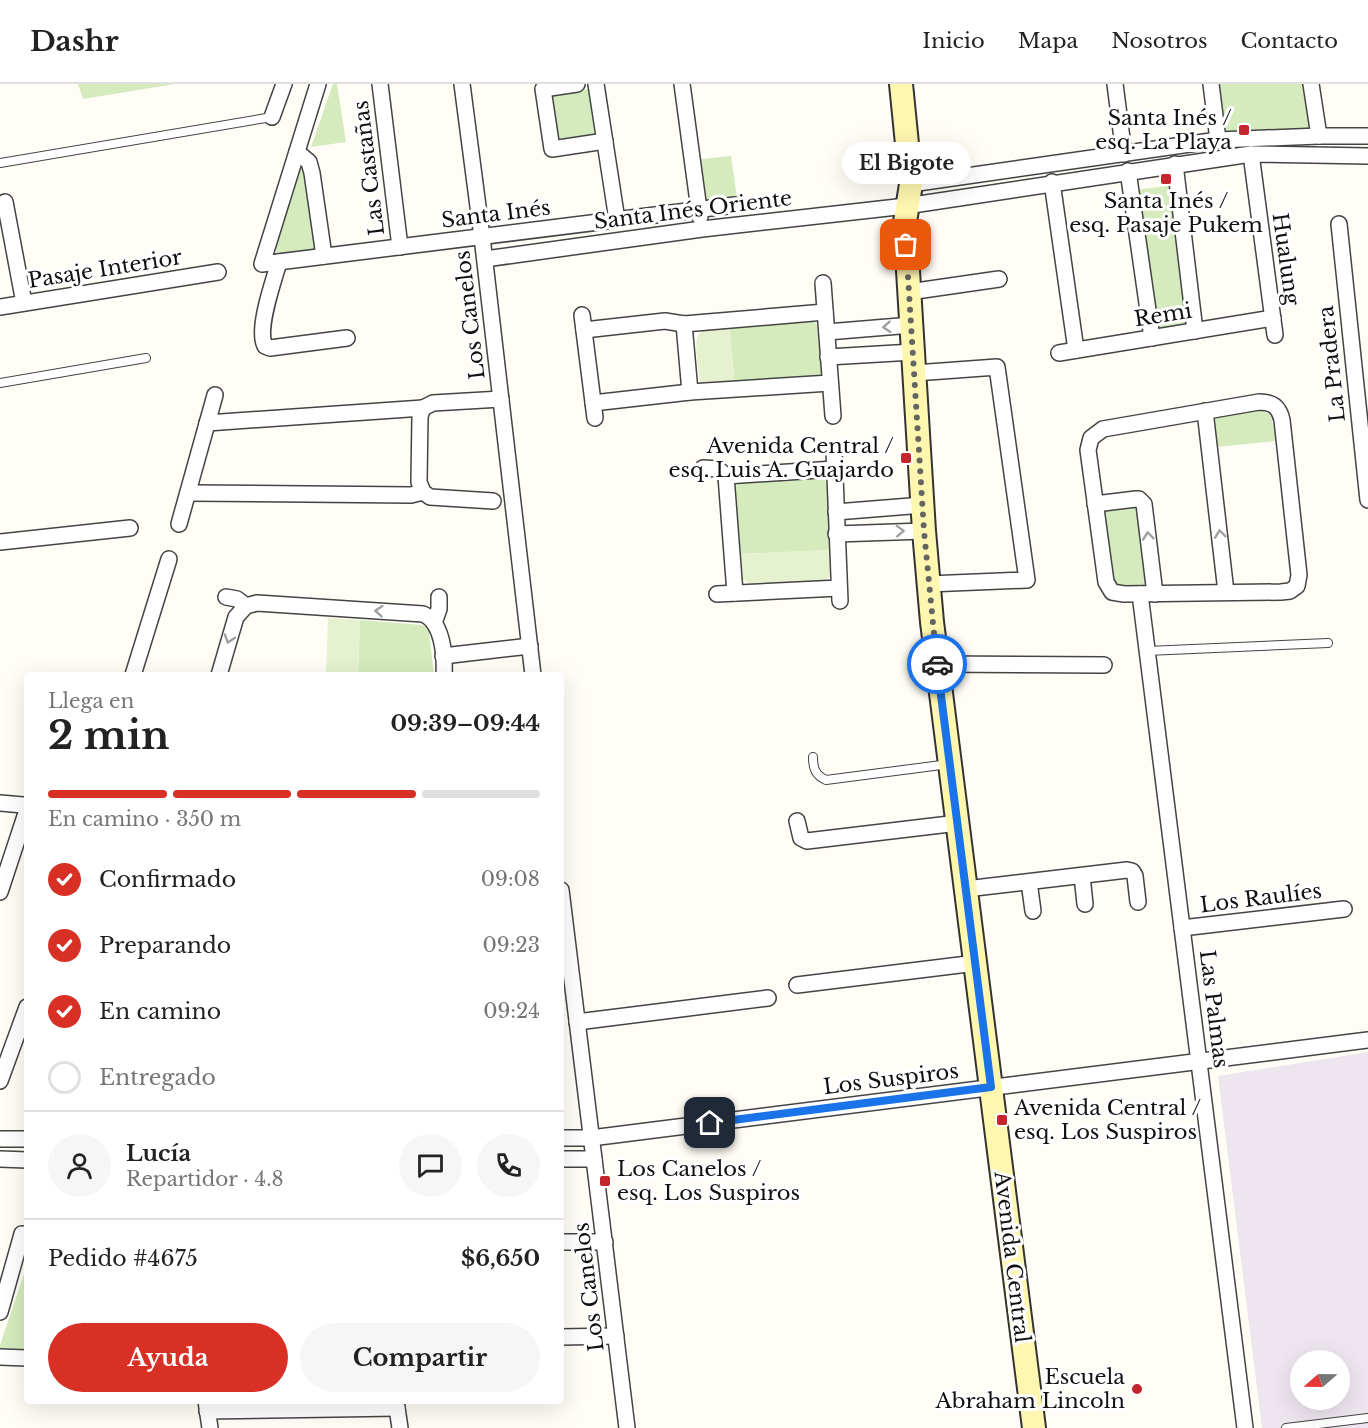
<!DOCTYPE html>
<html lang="es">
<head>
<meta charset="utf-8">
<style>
  :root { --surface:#fff; --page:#f6f6f6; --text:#222; --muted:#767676; --line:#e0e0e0; --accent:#d93025 }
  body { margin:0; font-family:"Libre Baskerville",serif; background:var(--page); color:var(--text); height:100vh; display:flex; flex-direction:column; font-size:22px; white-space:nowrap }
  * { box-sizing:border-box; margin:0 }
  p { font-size:20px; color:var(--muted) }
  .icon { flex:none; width:33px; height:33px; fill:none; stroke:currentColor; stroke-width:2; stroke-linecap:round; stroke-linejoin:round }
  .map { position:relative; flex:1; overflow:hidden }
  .side { position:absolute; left:24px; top:588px; width:540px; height:732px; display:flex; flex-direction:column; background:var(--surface); border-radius:6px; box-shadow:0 6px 24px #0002 }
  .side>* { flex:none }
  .needle { width:39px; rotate:250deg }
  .controls { position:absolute; left:1290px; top:1266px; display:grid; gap:12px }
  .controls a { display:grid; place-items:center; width:60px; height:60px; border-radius:50%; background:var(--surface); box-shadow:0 6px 24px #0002; font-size:30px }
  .pin { position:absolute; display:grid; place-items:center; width:51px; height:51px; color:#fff; margin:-26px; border-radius:12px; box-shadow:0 3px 9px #0006 }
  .courier { position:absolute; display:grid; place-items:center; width:60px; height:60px; margin:-30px; border:4px solid #1a73e8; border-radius:50%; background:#fff; color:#222; box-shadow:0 2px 8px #0007 }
  .bubble { position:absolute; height:42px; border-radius:21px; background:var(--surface); box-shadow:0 6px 24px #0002; font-size:20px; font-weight:700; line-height:42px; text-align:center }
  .overview em { font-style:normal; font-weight:700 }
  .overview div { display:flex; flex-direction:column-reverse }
  .overview { display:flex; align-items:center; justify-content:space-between; height:102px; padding:0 24px }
  h1 { font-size:39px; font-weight:700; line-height:45px }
  .bar { display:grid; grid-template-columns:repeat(4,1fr); gap:9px 6px; align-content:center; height:72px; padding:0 24px }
  .bar i { height:8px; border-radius:4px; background:var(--line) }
  .bar .on { background:var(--accent) }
  .bar p { grid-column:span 4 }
  .line { display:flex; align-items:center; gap:15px; padding:0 24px; border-top:2px solid var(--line) }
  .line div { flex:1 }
  .round { display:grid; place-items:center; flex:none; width:63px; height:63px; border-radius:32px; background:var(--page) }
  ol { padding:0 24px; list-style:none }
  li { display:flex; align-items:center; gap:18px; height:66px }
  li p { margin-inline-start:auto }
  li .icon { padding:6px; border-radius:50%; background:var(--accent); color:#fff; stroke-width:4 }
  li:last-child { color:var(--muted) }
  li i { width:33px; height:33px; border:3px solid var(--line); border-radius:50% }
  .button { display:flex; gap:12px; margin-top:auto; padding:12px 24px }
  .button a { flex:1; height:69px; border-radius:36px; background:var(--accent); color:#fff; font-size:24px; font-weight:700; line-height:69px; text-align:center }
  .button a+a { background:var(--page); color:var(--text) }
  header { display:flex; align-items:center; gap:36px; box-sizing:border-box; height:84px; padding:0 30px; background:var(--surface); border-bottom:2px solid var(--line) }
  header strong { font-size:28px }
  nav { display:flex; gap:33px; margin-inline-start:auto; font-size:21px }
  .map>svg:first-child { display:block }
  .industrial { fill:#eee6ef; fill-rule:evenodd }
  .green { fill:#d5ebbd }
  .pitch { fill:#e6f2cf }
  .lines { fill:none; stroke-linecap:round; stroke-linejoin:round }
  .lane-casing { stroke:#444; stroke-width:10 }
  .street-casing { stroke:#444; stroke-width:18 }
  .secondary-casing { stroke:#333; stroke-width:26 }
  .lane { stroke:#fff; stroke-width:8 }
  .street { stroke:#fff; stroke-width:15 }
  .secondary { stroke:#fff6b0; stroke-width:22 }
  .oneway { stroke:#a0a0a0 }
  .done { stroke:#646461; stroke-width:6; stroke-dasharray:0 10.8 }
  .route { stroke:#1a73e8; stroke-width:8 }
  .poi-dot { fill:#c4262e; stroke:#fff; stroke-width:2 }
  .labels { text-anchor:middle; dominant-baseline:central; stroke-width:6; stroke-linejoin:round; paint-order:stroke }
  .poi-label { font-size:21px; fill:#111; stroke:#fff; text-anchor:end }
  .street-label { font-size:21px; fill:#111; stroke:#fff }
</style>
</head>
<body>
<header>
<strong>Dashr</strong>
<nav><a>Inicio</a><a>Mapa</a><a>Nosotros</a><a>Contacto</a></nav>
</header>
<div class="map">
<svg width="1368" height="1344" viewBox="0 0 1368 1344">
  <rect width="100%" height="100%" fill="#fffdf5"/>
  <path class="industrial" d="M1368,968V1344H1262L1218,992ZM1300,1276H1340V1316H1300Z"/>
  <g class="green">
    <path d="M78,0H175L83,15Z"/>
    <path d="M333,0H337L346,58L311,63Z"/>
    <path d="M1218,0H1303L1311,45L1234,53L1224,46Z"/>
    <path d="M589,5L596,53L555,58L548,11Z"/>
    <path d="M731,72L737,114L707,118L701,75Z"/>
    <path d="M302,82L317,169L279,174L275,164Z"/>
    <path d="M1174,101L1188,236L1184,242L1157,247L1136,106Z"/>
    <path d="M812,235L817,241L821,289L815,295L735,303L729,243Z"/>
    <path d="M1262,326L1271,331L1276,357L1217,363L1212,334Z"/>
    <path d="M818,392L825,395L828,404L831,466L741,470L735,405L738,399L744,397Z"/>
    <path d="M1139,420L1149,502L1118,503L1112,494L1103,430L1110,424Z"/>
    <path d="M360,536L423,541L429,547L434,591H358Z"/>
    <path d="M27,1181V1265L0,1264V1261Z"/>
  </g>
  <g class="pitch">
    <path d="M729,243L735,303L707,302L700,297C699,287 692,255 700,249C707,243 720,244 729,243Z"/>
    <path d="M831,466L832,491L823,498L751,501L743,495L741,470Z"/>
    <path d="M328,534L360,536L358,591H326Z"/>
  </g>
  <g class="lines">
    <defs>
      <g id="lane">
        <path d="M0,79L272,33"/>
        <path d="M0,299L146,274"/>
        <path d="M1147,567L1328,559"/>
        <path d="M813,673C813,684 815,691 826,696L949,680"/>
        <path d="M1286,1344L1368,1334"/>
      </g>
      <g id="street">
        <path d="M318,0L262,180L735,121"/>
        <path d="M380,0L400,163"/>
        <path d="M462,0L482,153L533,591"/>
        <path d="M577,0L543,5L552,65L605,57"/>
        <path d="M596,0L617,136"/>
        <path d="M682,0L700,133"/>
        <path d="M1115,0L1124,70"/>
        <path d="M1211,0L1218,56"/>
        <path d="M1311,0L1319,52"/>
        <path d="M272,33L284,0"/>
        <path d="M297,68L309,78L312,89L324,172"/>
        <path d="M1251,70L1275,251"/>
        <path d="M1175,80L1195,247"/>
        <path d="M1128,87L1152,254"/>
        <path d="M1052,98L1076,266"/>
        <path d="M911,100L1218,56L1319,52H1368"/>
        <path d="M5,118L24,219"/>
        <path d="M1339,140L1368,416"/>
        <path d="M485,175L702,145L906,122L1251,70L1368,72"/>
        <path d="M279,178C274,196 256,245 265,262L270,264L347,254"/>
        <path d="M823,199L833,332"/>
        <path d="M909,208L999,195"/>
        <path d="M0,223L218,188"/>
        <path d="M582,231L595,334"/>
        <path d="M684,240L690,308"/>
        <path d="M584,246L665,237L684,240L825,228"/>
        <path d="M827,248L912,241"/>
        <path d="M1059,269L1273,234"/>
        <path d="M828,273L913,268"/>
        <path d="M915,289L997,283L1027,496L928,500"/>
        <path d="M1259,318C1273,318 1279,323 1282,336L1299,491L1297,502L1290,507L1281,508L1124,510L1112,508L1106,498L1088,366L1091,354L1103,345Z"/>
        <path d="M593,319L690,308L830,299"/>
        <path d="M1205,327L1226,508"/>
        <path d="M207,339L423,324"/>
        <path d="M834,367L840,517"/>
        <path d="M703,384L718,385L726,392L834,385"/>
        <path d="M726,392L735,509"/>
        <path d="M188,409L411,411L423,408"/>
        <path d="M493,417L430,413L423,408L419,398L420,332L423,324L433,319L501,315"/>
        <path d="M1095,420L1136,415H1139L1144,420L1155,510"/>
        <path d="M836,428L923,421"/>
        <path d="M179,440L215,311"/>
        <path d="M836,450L924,447"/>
        <path d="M0,458L130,444"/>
        <path d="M717,510L839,504"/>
        <path d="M1140,510L1245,1344"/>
        <path d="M226,513L237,515L246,522"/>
        <path d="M434,539L439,525V513"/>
        <path d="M443,572L530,562"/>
        <path d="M937,580L1104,581"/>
        <path d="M133,591L169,475"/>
        <path d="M219,591L236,533L246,522L257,519L423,530C443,538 445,572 444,591"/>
        <path d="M0,719L23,721L27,726L0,808"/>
        <path d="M797,737L801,754L807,757L958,739"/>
        <path d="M1082,792L1085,820"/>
        <path d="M1029,798L1033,827"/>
        <path d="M966,805L1127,786L1132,787L1135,792L1138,818"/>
        <path d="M561,806L627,1344"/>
        <path d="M1182,844L1344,825"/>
        <path d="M797,901L976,879"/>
        <path d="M577,938L768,914"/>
        <path d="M0,997L27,923"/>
        <path d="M561,1054H591L1368,956"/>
        <path d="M0,1055H27"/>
        <path d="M0,1075L27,1076"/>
        <path d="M561,1075H594"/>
        <path d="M561,1158H605"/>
        <path d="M0,1228L22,1150H27"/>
        <path d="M561,1253L616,1252"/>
        <path d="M0,1273L27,1274"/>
        <path d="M206,1317L210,1344"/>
        <path d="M396,1317L400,1344"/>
        <path d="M207,1327L397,1324"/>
      </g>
      <path id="secondary" d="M901,0L911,100L905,138L924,447L932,538L1034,1344"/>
    </defs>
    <use href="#lane" class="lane-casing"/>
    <use href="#street" class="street-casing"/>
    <use href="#secondary" class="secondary-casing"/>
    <use href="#lane" class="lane"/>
    <use href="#street" class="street"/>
    <use href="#secondary" class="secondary"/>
  </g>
  <defs><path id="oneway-chevron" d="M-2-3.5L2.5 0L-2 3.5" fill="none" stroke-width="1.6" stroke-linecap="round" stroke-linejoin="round" transform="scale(1.5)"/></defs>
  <g class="oneway">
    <use href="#oneway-chevron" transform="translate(887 243) rotate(176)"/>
    <use href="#oneway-chevron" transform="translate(900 447) rotate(-2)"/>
    <use href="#oneway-chevron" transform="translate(1220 450) rotate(-97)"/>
    <use href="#oneway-chevron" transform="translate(1148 452) rotate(-96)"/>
    <use href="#oneway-chevron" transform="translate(379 527) rotate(-176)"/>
    <use href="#oneway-chevron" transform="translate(229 555) rotate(107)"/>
  </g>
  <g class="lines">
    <path class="done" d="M906,161L924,447L937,580"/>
    <path class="route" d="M710,1039L991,1003L937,580"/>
  </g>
  <g class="poi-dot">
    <rect x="1238" y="40" width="12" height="12" rx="3"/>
    <rect x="1160" y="89" width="12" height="12" rx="3"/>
    <rect x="900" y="368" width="12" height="12" rx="3"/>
    <rect x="996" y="1030" width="12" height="12" rx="3"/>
    <rect x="599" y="1091" width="12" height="12" rx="3"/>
    <circle cx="1137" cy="1305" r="6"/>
  </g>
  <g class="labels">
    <g class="poi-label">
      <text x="1232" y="34">Santa Inés /<tspan x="1232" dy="24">esq. La Playa</tspan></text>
      <text x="1166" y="117" text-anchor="middle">Santa Inés /<tspan x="1166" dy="24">esq. Pasaje Pukem</tspan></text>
      <text x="894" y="362">Avenida Central /<tspan x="894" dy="24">esq. Luis A. Guajardo</tspan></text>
      <text x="1014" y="1024" text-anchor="start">Avenida Central /<tspan x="1014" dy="24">esq. Los Suspiros</tspan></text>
      <text x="617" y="1085" text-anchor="start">Los Canelos /<tspan x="617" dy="24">esq. Los Suspiros</tspan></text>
      <text x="1125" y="1293">Escuela<tspan x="1125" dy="24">Abraham Lincoln</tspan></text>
    </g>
    <g class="street-label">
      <text transform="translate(369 84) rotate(-97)">Las Castañas</text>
      <text transform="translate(693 126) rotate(-7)">Santa Inés Oriente</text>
      <text transform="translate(496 130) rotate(-7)">Santa Inés</text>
      <text transform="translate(1286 175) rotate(82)">Hualung</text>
      <text transform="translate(105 185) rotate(-9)">Pasaje Interior</text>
      <text transform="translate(470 231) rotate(-97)">Los Canelos</text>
      <text transform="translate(1163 231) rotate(-9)">Remi</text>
      <text transform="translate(1332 280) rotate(-96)">La Pradera</text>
      <text transform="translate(1261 814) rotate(-7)">Los Raulíes</text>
      <text transform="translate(1214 925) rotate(83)">Las Palmas</text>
      <text transform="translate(891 995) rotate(-7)">Los Suspiros</text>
      <text transform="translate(1012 1173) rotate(83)">Avenida Central</text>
      <text transform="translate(589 1203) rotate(-97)">Los Canelos</text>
    </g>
  </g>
</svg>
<div class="controls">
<a><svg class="needle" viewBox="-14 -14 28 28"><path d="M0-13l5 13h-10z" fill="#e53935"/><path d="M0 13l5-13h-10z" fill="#767676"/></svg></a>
</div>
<div class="pin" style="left:906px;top:161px;background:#ea580c"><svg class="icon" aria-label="bag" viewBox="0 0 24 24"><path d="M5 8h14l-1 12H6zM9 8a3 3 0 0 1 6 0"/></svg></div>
<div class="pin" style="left:710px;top:1039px;background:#1f2937"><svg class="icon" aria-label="home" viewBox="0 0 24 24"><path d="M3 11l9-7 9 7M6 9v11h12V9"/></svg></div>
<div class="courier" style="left:937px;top:580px"><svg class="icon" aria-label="car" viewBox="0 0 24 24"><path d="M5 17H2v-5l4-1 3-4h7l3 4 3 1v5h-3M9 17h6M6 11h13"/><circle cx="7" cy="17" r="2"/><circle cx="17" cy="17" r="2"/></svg></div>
<div class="bubble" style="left:842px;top:58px;width:129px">El Bigote</div>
<section class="side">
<div class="overview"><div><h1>2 min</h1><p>Llega en</p></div><em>09:39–09:44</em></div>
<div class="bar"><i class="on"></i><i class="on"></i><i class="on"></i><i></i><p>En camino · 350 m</p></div>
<ol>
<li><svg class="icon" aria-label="check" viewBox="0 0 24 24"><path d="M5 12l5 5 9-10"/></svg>Confirmado<p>09:08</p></li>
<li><svg class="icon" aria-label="check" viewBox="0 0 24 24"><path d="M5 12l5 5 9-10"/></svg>Preparando<p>09:23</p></li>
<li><svg class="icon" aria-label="check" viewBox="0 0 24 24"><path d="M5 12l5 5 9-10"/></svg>En camino<p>09:24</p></li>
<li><i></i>Entregado</li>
</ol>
<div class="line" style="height:108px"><a class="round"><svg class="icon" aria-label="person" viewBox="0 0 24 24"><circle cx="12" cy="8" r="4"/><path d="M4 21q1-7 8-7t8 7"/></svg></a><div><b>Lucía</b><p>Repartidor · 4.8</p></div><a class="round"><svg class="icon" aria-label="chat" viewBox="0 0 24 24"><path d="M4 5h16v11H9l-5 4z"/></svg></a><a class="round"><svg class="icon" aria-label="phone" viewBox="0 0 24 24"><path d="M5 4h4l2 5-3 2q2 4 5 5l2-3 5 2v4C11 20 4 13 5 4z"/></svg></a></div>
<div class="line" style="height:78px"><div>Pedido #4675</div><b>$6,650</b></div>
<div class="button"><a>Ayuda</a><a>Compartir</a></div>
</section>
</div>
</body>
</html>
